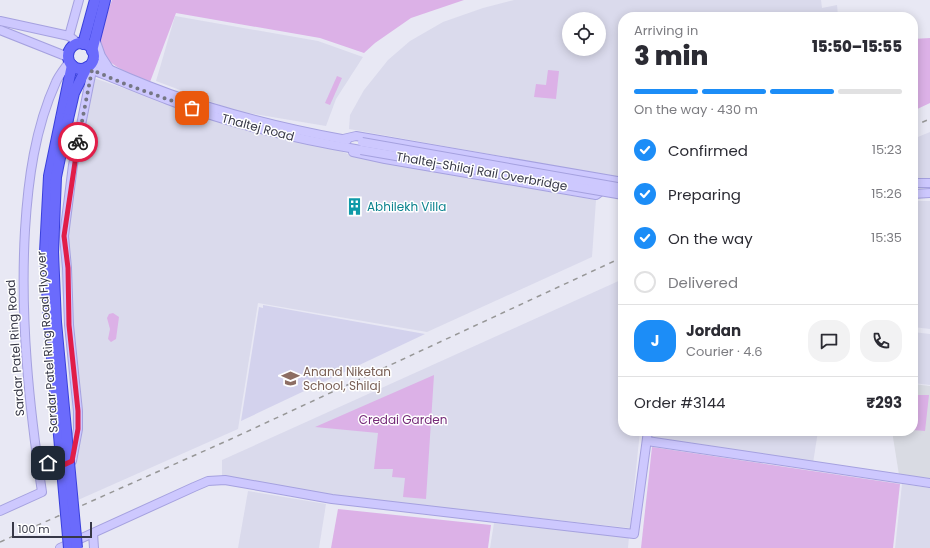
<!DOCTYPE html>
<html lang="en">
<head>
<meta charset="utf-8">
<style>
  :root { --surface:#fff; --page:#f2f2f3; --text:#2b2b33; --muted:#7c7c81; --line:#e1e1e2; --accent:#1c8df7 }
  body { margin:0; font-family:Poppins,sans-serif; background:var(--page); color:var(--text); height:100vh; display:flex; flex-direction:column; font-size:15px; white-space:nowrap }
  * { box-sizing:border-box; margin:0 }
  p { font-size:13px; color:var(--muted) }
  .icon { flex:none; width:22px; height:22px; fill:none; stroke:currentColor; stroke-width:2; stroke-linecap:round; stroke-linejoin:round }
  .map { position:relative; flex:1; overflow:hidden }
  .side { position:absolute; left:618px; top:12px; width:300px; height:424px; display:flex; flex-direction:column; background:var(--surface); border-radius:16px; box-shadow:0 2px 10px #0003 }
  .side>* { flex:none }
  .buttons { position:absolute; left:562px; top:12px; display:grid; gap:8px }
  .buttons a { display:grid; place-items:center; width:44px; height:44px; border-radius:50%; background:var(--surface); box-shadow:0 2px 10px #0003; font-size:20px }
  .scale { position:absolute; left:12px; bottom:10px; width:80px; box-sizing:border-box; padding-left:4px; border:2px solid #373847; border-top:0; font-size:11px; line-height:14px; white-space:nowrap; color:#373847; -webkit-text-stroke:3px #fff; paint-order:stroke }
  .pin { position:absolute; display:grid; place-items:center; width:34px; height:34px; color:#fff; margin:-17px; border-radius:8px; box-shadow:0 2px 6px #0006 }
  .courier { position:absolute; display:grid; place-items:center; width:40px; height:40px; margin:-20px; border:3px solid #e11d48; border-radius:50%; background:#fff; color:#222; box-shadow:0 1px 5px #0007 }
  .head em { font-style:normal; font-weight:800 }
  .head div { display:flex; flex-direction:column-reverse }
  .head { display:flex; align-items:center; justify-content:space-between; height:68px; padding:0 16px }
  h1 { font-size:26px; font-weight:800; line-height:30px }
  .bar { display:grid; grid-template-columns:repeat(4,1fr); gap:6px 4px; align-content:center; height:48px; padding:0 16px }
  .bar i { height:5px; border-radius:3px; background:var(--line) }
  .bar .selected { background:var(--accent) }
  .bar p { grid-column:span 4 }
  .line { display:flex; align-items:center; gap:10px; padding:0 16px; border-top:1px solid var(--line) }
  .line div { flex:1 }
  .round { display:grid; place-items:center; flex:none; width:42px; height:42px; border-radius:16px; background:var(--page) }
  ol { padding:0 16px; list-style:none }
  li { display:flex; align-items:center; gap:12px; height:44px }
  li p { margin-inline-start:auto }
  li .icon { padding:4px; border-radius:50%; background:var(--accent); color:#fff; stroke-width:4 }
  li:last-child { color:var(--muted) }
  li i { width:22px; height:22px; border:2px solid var(--line); border-radius:50% }
  .map>svg:first-child { display:block }
  .residential { fill:#dadaec; fill-rule:evenodd }
  .industrial { fill:#d9dbe3 }
  .education { fill:#d3d2ed }
  .green { fill:#dcb1e7 }
  .lines { fill:none; stroke-linecap:round; stroke-linejoin:round }
  .secondary-casing { stroke:#a5a1df; stroke-width:10 }
  .highway-casing { stroke:#3a40dc; stroke-width:12 }
  .secondary { stroke:#cdc8fe; stroke-width:8 }
  .highway { stroke:#6b6bfc; stroke-width:10 }
  .rail { stroke:#979797; stroke-width:1.5; stroke-dasharray:5 5; stroke-linecap:butt }
  .secondary-bridge-casing { stroke:#a5a1df; stroke-width:10; stroke-linecap:butt }
  .highway-bridge-casing { stroke:#3a40dc; stroke-width:12; stroke-linecap:butt }
  .secondary-bridge { stroke:#cdc8fe; stroke-width:8 }
  .highway-bridge { stroke:#6b6bfc; stroke-width:10 }
  .done { stroke:#757684; stroke-width:4; stroke-dasharray:0 7.2 }
  .route { stroke:#e11d48; stroke-width:5 }
  .labels { text-anchor:middle; dominant-baseline:central; stroke-width:3; stroke-linejoin:round; paint-order:stroke }
  .street-label { font-size:12px; fill:#373847; stroke:#fff }
  .culture-label { font-size:12px; fill:#0d838f; stroke:#fff; text-anchor:start }
  .education-label { font-size:12px; fill:#785e54; stroke:#fff; text-anchor:start }
  .park-label { font-size:12px; fill:#752a78; stroke:#fff }
</style>
</head>
<body>
<div class="map">
<svg width="930" height="548" viewBox="0 0 930 548">
  <rect width="100%" height="100%" fill="#e8e8f4"/>
  <g class="residential">
    <path d="M514,0H821L822,8L837,5L838,17H623V178L349,129L350,115L364,90L388,60L410,41L443,22L483,8ZM569,19H599V49H569Z"/>
    <path d="M175,16L318,41L363,57L336,99L326,126L236,111L156,81Z"/>
    <path d="M88,76L123,88L340,151L356,157L596,200L592,257L427,332L258,303L238,429L78,500L58,235Z"/>
    <path d="M930,132V181H913V139Z"/>
    <path d="M913,201H930V329L913,327Z"/>
    <path d="M623,279V431H640L630,528L333,496L222,476V460Z"/>
    <path d="M913,332L930,334V385L913,383Z"/>
    <path d="M651,431H818L813,463L650,439Z"/>
    <path d="M902,484L930,488V548H895Z"/>
    <path d="M248,491L326,504L319,548H238Z"/>
    <path d="M494,523L629,537L628,548H490Z"/>
  </g>
  <path class="industrial" d="M913,384L930,386V478L899,475L892,431H913Z"/>
  <path class="education" d="M263,305L425,334L241,421L259,307L263,308Z"/>
  <g class="green">
    <path d="M112,0H464L411,18L375,43L364,53L320,38L176,13L150,82C130,73 99,65 99,38C99,29 109,9 112,0Z"/>
    <path d="M930,38V103L913,111V39Z"/>
    <path d="M548,70L559,71L556,99L534,97L536,84L546,85Z"/>
    <path d="M337,76L342,78L330,105L325,103Z"/>
    <path d="M113,313L119,317L116,339L111,342L108,339L110,329L107,318L109,314Z"/>
    <path d="M434,375L426,499L403,497L405,478L392,477L393,469H374L378,433L315,427Z"/>
    <path d="M913,391L914,395H929L925,431L913,430Z"/>
    <path d="M652,447L900,484L893,548H641Z"/>
    <path d="M338,509L491,525L488,548H331Z"/>
  </g>
  <g class="lines">
    <defs>
      <g id="secondary">
        <path d="M0,21L69,36L79,44"/>
        <path d="M0,30L68,57"/>
        <path d="M69,36L79,0"/>
        <path d="M95,39L101,56L110,70"/>
        <path d="M92,61C173,101 259,124 347,140"/>
        <path d="M88,68C135,87 182,107 230,121C273,133 317,143 361,150"/>
        <path d="M343,139L356,136L623,182"/>
        <path d="M353,152L385,159L596,195L600,192L601,186"/>
        <path d="M913,183H930"/>
        <path d="M913,194L930,193"/>
        <path d="M647,441L930,483"/>
        <path d="M36,449C48,463 54,472 72,461L78,429V411L69,325L67,268L64,236L73,165L92,70"/>
        <path d="M0,511L42,492C29,406 20,318 25,230C28,180 35,128 56,82C59,75 65,68 69,62"/>
        <path d="M93,533L94,548"/>
        <path d="M60,548L194,487L208,481L225,480L332,499L634,534L648,431"/>
      </g>
      <g id="highway">
        <circle cx="81" cy="56" r="13"/>
        <path d="M83,44L95,0"/>
        <path d="M92,51L105,0"/>
        <path d="M61,118L72,65"/>
        <path d="M68,119L74,93L87,67"/>
      </g>
    </defs>
    <use href="#secondary" class="secondary-casing"/>
    <use href="#highway" class="highway-casing"/>
    <use href="#secondary" class="secondary"/>
    <use href="#highway" class="highway"/>
    <g class="rail">
      <path d="M913,126L930,119"/>
      <path d="M0,542L231,439L623,257"/>
    </g>
    <defs>
      <g id="secondary-bridge">
        <path d="M362,142L623,188"/>
        <path d="M361,150L623,195"/>
      </g>
      <g id="highway-bridge">
        <path d="M61,118L49,176L45,252L49,323L69,548"/>
        <path d="M68,119L56,177L53,252L56,322L77,548"/>
      </g>
    </defs>
    <use href="#secondary-bridge" class="secondary-bridge-casing"/>
    <use href="#highway-bridge" class="highway-bridge-casing"/>
    <use href="#secondary-bridge" class="secondary-bridge"/>
    <use href="#highway-bridge" class="highway-bridge"/>
  </g>
  <g class="lines">
    <path class="done" d="M78,142L92,70L125,84L192,108"/>
    <path class="route" d="M48,463C57,467 63,466 72,461L78,429V411L69,325L68,268L64,236L78,142"/>
  </g>
  <defs>
    <symbol id="building-bare" viewBox="-9 -9 18 18"><path d="M-4-6H4V6H1V3H-1V6H-4ZM-2.5-4.3h1.7v1.8h-1.7ZM.8-4.3h1.7v1.8H.8ZM-2.5-1h1.7V.8h-1.7ZM.8-1h1.7V.8H.8Z" fill="#0f9aa8" stroke="#fff" stroke-width="2.5" paint-order="stroke"/></symbol>
    <symbol id="school-bare" viewBox="-9 -9 18 18"><path d="M0-5L7-2L0 1L-7-2ZM-4 1L0 2.5L4 1V4Q0 6-4 4Z" fill="#8d6e63" stroke="#fff" stroke-width="2.5" paint-order="stroke"/></symbol>
  </defs>
  <g fill-rule="evenodd">
    <use href="#building-bare" x="342" y="194" width="25" height="25"/>
    <use href="#school-bare" x="278" y="366" width="25" height="25"/>
  </g>
  <g class="labels">
    <g class="street-label">
      <text transform="translate(258 127) rotate(15)">Thaltej Road</text>
      <text transform="translate(482 171) rotate(10)">Thaltej-Shilaj Rail Overbridge</text>
      <text transform="translate(47 342) rotate(-94)">Sardar Patel Ring Road Flyover</text>
      <text transform="translate(15 348) rotate(-94)">Sardar Patel Ring Road</text>
    </g>
    <g class="culture-label">
      <text x="367" y="206">Abhilekh Villa</text>
    </g>
    <g class="education-label">
      <text x="303" y="371">Anand Niketan<tspan x="303" dy="14">School, Shilaj</tspan></text>
    </g>
    <g class="park-label">
      <text x="403" y="419">Credai Garden</text>
    </g>
  </g>
</svg>
<div class="buttons">
<a><svg class="icon" aria-label="locate" viewBox="0 0 24 24"><circle cx="12" cy="12" r="6"/><path d="M12 2v4M12 18v4M2 12h4M18 12h4"/></svg></a>
</div>
<div class="scale">100 m</div>
<div class="pin" style="left:192px;top:108px;background:#ea580c"><svg class="icon" aria-label="bag" viewBox="0 0 24 24"><path d="M5 8h14l-1 12H6zM9 8a3 3 0 0 1 6 0"/></svg></div>
<div class="pin" style="left:48px;top:463px;background:#1f2937"><svg class="icon" aria-label="home" viewBox="0 0 24 24"><path d="M3 11l9-7 9 7M6 9v11h12V9"/></svg></div>
<div class="courier" style="left:78px;top:142px"><svg class="icon" aria-label="bike" viewBox="0 0 24 24"><circle cx="6" cy="16" r="4"/><circle cx="18" cy="16" r="4"/><path d="M6 16l4-8h5l3 8M10 8l3 8H6M13 5h3"/></svg></div>
<section class="side">
<div class="head"><div><h1>3 min</h1><p>Arriving in</p></div><em>15:50–15:55</em></div>
<div class="bar"><i class="selected"></i><i class="selected"></i><i class="selected"></i><i></i><p>On the way · 430 m</p></div>
<ol>
<li><svg class="icon" aria-label="check" viewBox="0 0 24 24"><path d="M5 12l5 5 9-10"/></svg>Confirmed<p>15:23</p></li>
<li><svg class="icon" aria-label="check" viewBox="0 0 24 24"><path d="M5 12l5 5 9-10"/></svg>Preparing<p>15:26</p></li>
<li><svg class="icon" aria-label="check" viewBox="0 0 24 24"><path d="M5 12l5 5 9-10"/></svg>On the way<p>15:35</p></li>
<li><i></i>Delivered</li>
</ol>
<div class="line" style="height:72px"><b class="round" style="background:var(--accent);color:#fff">J</b><div><b>Jordan</b><p>Courier · 4.6</p></div><a class="round"><svg class="icon" aria-label="chat" viewBox="0 0 24 24"><path d="M4 5h16v11H9l-5 4z"/></svg></a><a class="round"><svg class="icon" aria-label="phone" viewBox="0 0 24 24"><path d="M5 4h4l2 5-3 2q2 4 5 5l2-3 5 2v4C11 20 4 13 5 4z"/></svg></a></div>
<div class="line" style="height:52px"><div>Order #3144</div><b>₹293</b></div>
</section>
</div>
</body>
</html>
